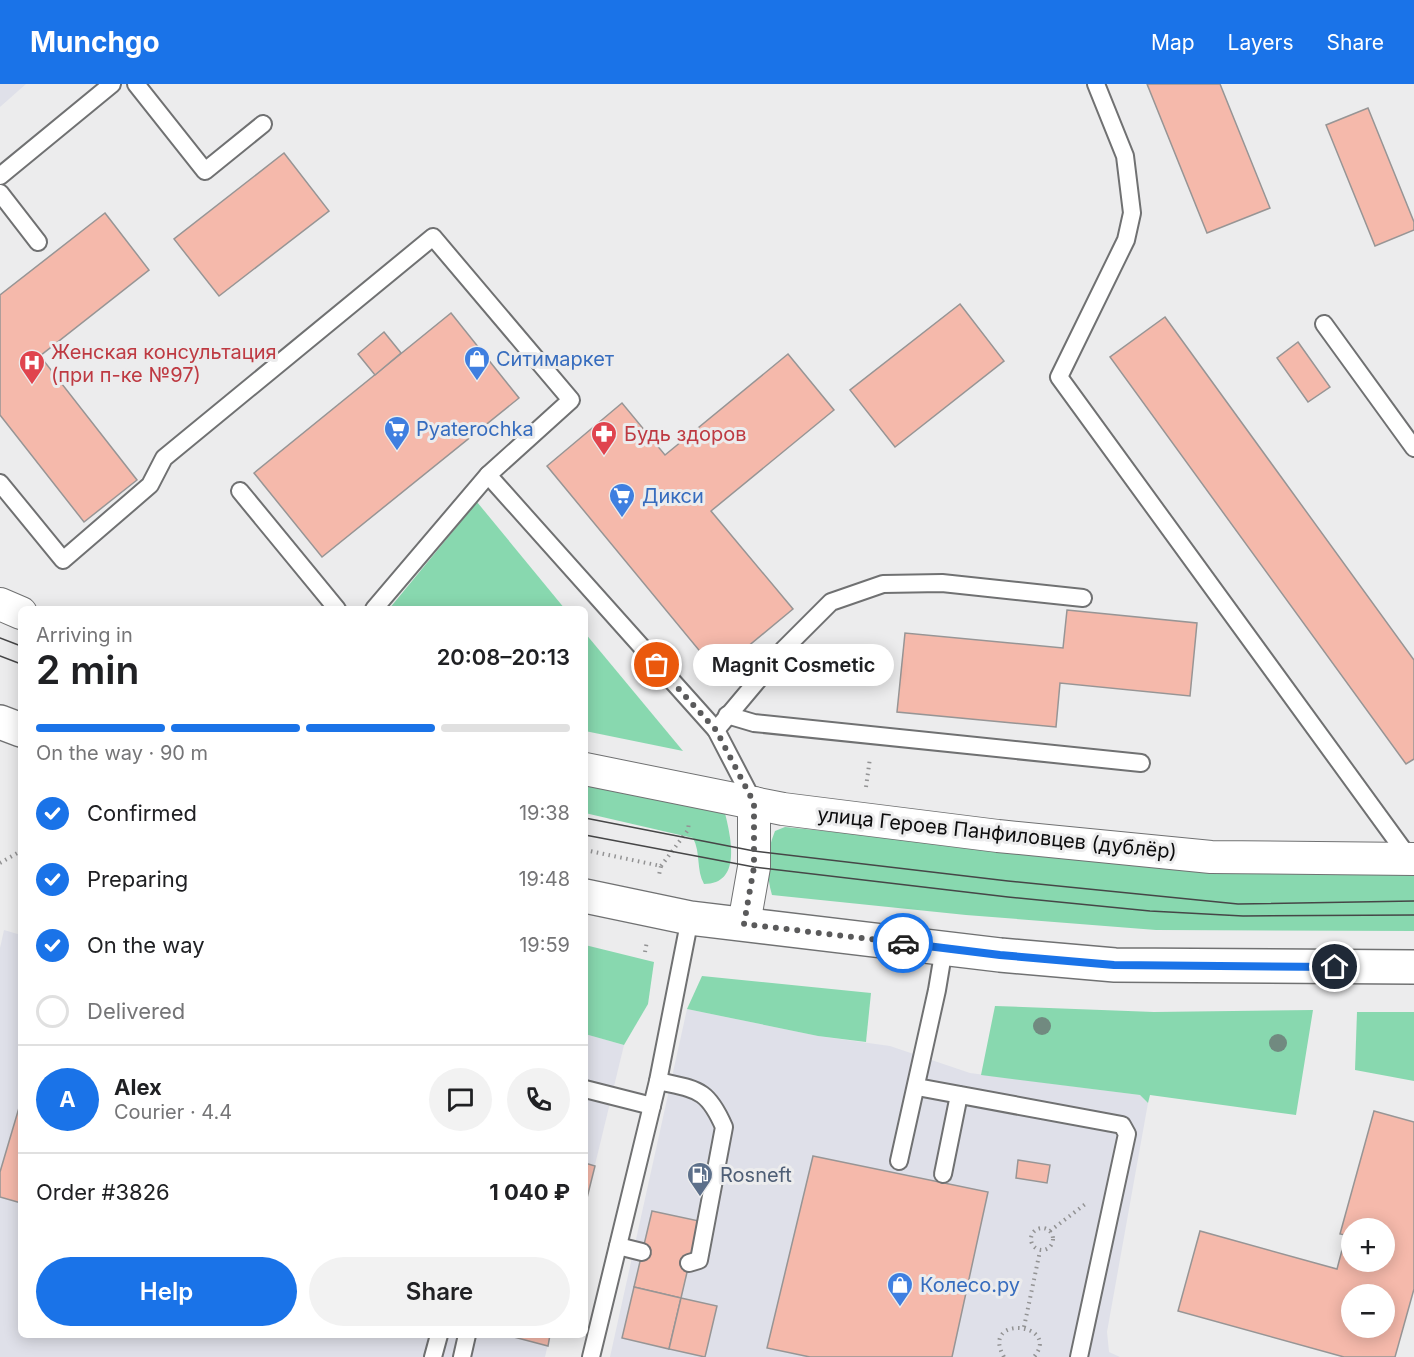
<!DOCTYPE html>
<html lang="en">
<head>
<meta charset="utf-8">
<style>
  :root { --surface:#fff; --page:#f2f2f2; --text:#202124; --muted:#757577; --line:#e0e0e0; --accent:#1a73e8 }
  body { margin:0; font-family:Inter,sans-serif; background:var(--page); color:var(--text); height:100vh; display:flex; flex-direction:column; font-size:22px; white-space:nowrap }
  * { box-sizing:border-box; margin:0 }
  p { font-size:20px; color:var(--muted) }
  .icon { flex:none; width:33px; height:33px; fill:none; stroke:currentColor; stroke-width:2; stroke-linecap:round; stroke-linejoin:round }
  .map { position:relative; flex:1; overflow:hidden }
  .sheet { position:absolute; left:18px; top:522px; width:570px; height:732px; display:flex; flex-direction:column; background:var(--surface); border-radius:9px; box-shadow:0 3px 15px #0003 }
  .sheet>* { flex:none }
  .buttons { position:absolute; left:1341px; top:1134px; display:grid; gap:12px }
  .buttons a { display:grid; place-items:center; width:54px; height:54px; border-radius:50%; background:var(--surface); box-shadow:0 3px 15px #0003; font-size:30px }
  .pin { position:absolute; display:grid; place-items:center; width:51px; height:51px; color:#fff; margin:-26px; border:3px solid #fff; border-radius:50%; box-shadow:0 2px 6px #0007 }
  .courier { position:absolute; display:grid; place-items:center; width:60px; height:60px; margin:-30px; border:4px solid #1a73e8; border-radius:50%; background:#fff; color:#222; box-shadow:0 2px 8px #0007 }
  .bubble { position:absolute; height:42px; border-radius:21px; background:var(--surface); box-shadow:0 3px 15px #0003; font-size:20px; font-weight:600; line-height:42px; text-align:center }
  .head em { font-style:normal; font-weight:600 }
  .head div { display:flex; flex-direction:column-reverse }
  .head { display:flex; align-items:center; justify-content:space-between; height:102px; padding:0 18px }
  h1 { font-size:39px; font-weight:600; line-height:45px }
  .bar { display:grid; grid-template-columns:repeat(4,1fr); gap:9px 6px; align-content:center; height:72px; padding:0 18px }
  .bar i { height:8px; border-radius:4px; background:var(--line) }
  .bar .selected { background:var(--accent) }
  .bar p { grid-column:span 4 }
  .line { display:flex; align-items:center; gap:15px; padding:0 18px; border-top:2px solid var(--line) }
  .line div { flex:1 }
  .round { display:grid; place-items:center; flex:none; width:63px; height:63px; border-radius:32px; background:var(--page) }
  ol { padding:0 18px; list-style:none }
  li { display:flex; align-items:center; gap:18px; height:66px }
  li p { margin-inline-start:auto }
  li .icon { padding:6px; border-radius:50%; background:var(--accent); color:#fff; stroke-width:4 }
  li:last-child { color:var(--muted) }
  li i { width:33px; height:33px; border:3px solid var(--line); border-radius:50% }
  .button { display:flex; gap:12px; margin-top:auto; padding:12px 18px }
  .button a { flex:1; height:69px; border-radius:36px; background:var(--accent); color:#fff; font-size:24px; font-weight:600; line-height:69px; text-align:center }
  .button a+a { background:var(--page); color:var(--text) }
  header { display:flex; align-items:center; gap:36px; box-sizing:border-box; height:84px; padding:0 30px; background:var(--accent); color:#fff }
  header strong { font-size:28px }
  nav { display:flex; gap:33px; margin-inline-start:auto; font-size:21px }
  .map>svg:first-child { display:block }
  .built { fill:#dfe0e9 }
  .green { fill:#88d8af }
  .building { fill:#f5b9ab; stroke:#979595; stroke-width:1.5; fill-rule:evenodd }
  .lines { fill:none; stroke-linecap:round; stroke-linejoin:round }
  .lane-casing { stroke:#707172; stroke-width:20 }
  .street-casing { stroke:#707172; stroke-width:34 }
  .secondary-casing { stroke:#707172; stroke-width:36 }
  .path { stroke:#939394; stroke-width:4; stroke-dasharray:1.5 4.5; stroke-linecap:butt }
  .lane { stroke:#fff; stroke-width:16 }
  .street { stroke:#fff; stroke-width:32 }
  .secondary { stroke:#fff; stroke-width:33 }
  .tram { stroke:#464647; stroke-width:1.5 }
  .tree { fill:#718a80 }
  .done { stroke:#5a5a5b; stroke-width:6; stroke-dasharray:0 10.8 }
  .route { stroke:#1a73e8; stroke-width:8 }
  .labels { text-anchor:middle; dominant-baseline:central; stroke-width:6; stroke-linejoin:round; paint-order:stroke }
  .health-label { font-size:20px; fill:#be3a42; stroke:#ececed; text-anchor:start }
  .shop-label { font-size:20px; fill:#366cbe; stroke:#ececed; text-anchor:start }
  .street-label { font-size:20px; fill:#0c0c0d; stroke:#ececed }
  .service-label { font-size:20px; fill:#4e5e75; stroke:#ececed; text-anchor:start }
</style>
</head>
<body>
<header>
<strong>Munchgo</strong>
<nav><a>Map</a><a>Layers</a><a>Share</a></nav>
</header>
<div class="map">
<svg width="1414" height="1273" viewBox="0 0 1414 1273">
  <rect width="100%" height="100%" fill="#ececed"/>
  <g class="built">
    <path d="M0,0H26L0,23Z"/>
    <path d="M4,846L21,851V1251H550L545,1273H0V864Z"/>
    <path d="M687,925L818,952L890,962L970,989L1140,1011L1148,1019L1107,1248L1109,1268L1120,1273H610Z"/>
    <path d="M585,950L624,961L585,1122Z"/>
  </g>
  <g class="green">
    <path d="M477,418L565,525H389Z"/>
    <path d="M585,549L683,667L585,647Z"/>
    <path d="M585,699L701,719L725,729C731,754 742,800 704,800C696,786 701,769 693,754L585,729Z"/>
    <path d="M785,743L956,760L1414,779V847L1156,846L966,831L772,811C766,790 766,768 775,747Z"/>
    <path d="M585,861L654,878L648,920L624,961L585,950Z"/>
    <path d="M702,892L871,909L866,958L818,952L687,925Z"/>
    <path d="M995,922L1154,928L1313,926L1296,1031L1150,1011L1148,1019L1140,1011L981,991Z"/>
    <path d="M1357,928H1414V997L1355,986Z"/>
  </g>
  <g class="building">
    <path d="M1147,0H1220L1270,124L1207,149Z"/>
    <path d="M1368,24L1414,138V146L1375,162L1326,41Z"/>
    <path d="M284,69L329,127L219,212L174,155Z"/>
    <path d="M105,129L149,186L40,272L137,396L84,438L0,331V211Z"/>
    <path d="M960,220L1004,277L895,363L850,306Z"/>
    <path d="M451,229L519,314L322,473L254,389Z"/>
    <path d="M1165,233L1414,576V675L1406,680L1110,273Z"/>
    <path d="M384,248L401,269L375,291L358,270Z"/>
    <path d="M1298,258L1330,303L1308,318L1277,274Z"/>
    <path d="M788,270L834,326L711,427L793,525L717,588L547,382L622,319L665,371Z"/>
    <path d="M1067,526L1197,539L1190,612L1060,599L1056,643L897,628L905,549L1063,564Z"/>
    <path d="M21,1017V1119L0,1113V1088Z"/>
    <path d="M1374,1027L1414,1038V1205L1395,1273H1344L1178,1227L1200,1147L1337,1185L1346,1151L1340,1150ZM1352,1144H1384V1178H1352ZM1352,1210H1384V1244H1352Z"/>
    <path d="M813,1072L988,1108L952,1273H810L767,1264Z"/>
    <path d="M1018,1076L1050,1081L1047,1099L1016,1094Z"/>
    <path d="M585,1079L595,1082L585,1122Z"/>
    <path d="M652,1127L699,1137L681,1214L634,1203Z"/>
    <path d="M634,1203L681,1214L669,1265L622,1254Z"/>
    <path d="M681,1214L717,1222L705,1273L669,1265Z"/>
    <path d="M506,1251H550L548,1262Z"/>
  </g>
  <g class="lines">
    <defs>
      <g id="lane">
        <path d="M136,0L205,87L263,40"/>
        <path d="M1096,0L1125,72L1132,129L1126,156L1059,293L1410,775"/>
        <path d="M0,92L112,0"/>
        <path d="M0,109L38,158"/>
        <path d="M1324,240L1414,364"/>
        <path d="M0,399L63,476L150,401L164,374L433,153L571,316L488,391"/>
        <path d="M240,407L337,525"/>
        <path d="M374,525L488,391L716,646L754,719"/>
        <path d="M727,631L754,639L1141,679"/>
        <path d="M716,646L784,565L831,518L883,500L942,499L1083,514"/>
        <path d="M658,997C697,1006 707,1004 724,1043L699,1176L689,1179"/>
        <path d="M917,1003L1122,1041L1127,1050L1079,1273"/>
        <path d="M585,1005L652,1022"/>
        <path d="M899,1077L937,906L944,864"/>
        <path d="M943,1090L959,1011"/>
        <path d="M618,1162L642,1168"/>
        <path d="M433,1273L439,1251"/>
        <path d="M462,1273L467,1251"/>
        <path d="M591,1273L658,997L690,834"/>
      </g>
      <g id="street">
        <path d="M0,520L21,529"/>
        <path d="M585,685L783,725L998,752L1211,773L1414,775"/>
        <path d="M744,840L754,783V719"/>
      </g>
      <g id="secondary">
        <path d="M0,638L21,646"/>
        <path d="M585,812L690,834L1000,871L1115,881L1414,883"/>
      </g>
    </defs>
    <use href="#lane" class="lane-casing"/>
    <use href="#street" class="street-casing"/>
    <use href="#secondary" class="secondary-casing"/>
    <g class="path">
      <path d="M866,703L870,674"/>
      <path d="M585,766L661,782L659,791"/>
      <path d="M0,779L21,767"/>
      <path d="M661,782L688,746L689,738"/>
      <path d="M645,868L647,857"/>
      <circle cx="1042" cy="1155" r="11"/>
      <path d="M1050,1147L1088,1118"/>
      <path d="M1024,1243L1040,1167"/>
      <path d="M1004,1273C979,1230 1062,1239 1034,1273"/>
    </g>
    <use href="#lane" class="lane"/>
    <use href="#street" class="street"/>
    <use href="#secondary" class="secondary"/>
    <g class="tram">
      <path d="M0,554L21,562"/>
      <path d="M0,572L21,580"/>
      <path d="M585,734L754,767L1008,797L1238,820L1414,817"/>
      <path d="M585,751L754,783L1008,813L1150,827L1243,832L1414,831"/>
    </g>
  </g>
  <g class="tree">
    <circle cx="1042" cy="942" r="9"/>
    <circle cx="1278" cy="959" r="9"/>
  </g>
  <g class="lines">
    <path class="done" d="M657,581L716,646L754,719V783L744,840L903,859"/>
    <path class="route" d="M903,859L1000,871L1114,881L1335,883"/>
  </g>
  <defs>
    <symbol id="shop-pin" viewBox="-11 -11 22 30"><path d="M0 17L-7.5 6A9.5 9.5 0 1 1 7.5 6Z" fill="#3f7fe0" stroke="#ececed"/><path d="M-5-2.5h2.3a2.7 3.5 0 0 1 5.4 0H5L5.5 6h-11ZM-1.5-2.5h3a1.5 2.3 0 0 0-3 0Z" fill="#fff"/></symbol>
    <symbol id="hospital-pin" viewBox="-11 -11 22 30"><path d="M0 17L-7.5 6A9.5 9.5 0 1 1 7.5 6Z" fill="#e0444e" stroke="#ececed"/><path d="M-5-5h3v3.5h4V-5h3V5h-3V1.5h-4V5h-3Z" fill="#fff"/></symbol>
    <symbol id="supermarket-pin" viewBox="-11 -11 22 30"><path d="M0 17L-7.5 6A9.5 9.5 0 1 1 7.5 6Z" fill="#3f7fe0" stroke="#ececed"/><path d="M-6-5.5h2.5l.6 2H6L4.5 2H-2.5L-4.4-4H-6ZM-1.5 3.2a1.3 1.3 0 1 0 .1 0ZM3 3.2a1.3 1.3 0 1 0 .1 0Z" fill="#fff"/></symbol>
    <symbol id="pharmacy-pin" viewBox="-11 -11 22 30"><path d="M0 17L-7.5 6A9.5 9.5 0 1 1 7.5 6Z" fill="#e0444e" stroke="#ececed"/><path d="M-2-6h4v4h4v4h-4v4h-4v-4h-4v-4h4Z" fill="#fff"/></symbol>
    <symbol id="fuel-pin" viewBox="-11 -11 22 30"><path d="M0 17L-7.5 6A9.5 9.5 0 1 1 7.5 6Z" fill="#5c6f8a" stroke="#ececed"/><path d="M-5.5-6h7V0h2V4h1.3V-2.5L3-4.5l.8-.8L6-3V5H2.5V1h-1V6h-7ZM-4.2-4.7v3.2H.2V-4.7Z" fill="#fff"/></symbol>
  </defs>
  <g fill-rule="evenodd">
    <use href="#shop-pin" x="462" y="260" width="30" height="40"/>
    <use href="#hospital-pin" x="17" y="264" width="30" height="40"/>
    <use href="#supermarket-pin" x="382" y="330" width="30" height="40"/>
    <use href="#pharmacy-pin" x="589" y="335" width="30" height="40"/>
    <use href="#supermarket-pin" x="607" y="397" width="30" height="40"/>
    <use href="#fuel-pin" x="685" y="1076" width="30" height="40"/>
    <use href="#shop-pin" x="885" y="1186" width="30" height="40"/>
  </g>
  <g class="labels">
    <g class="health-label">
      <text x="51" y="268">Женская консультация<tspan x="51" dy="23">(при п-ке №97)</tspan></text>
      <text x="624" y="350">Будь здоров</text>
    </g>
    <g class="shop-label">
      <text x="496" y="275">Ситимаркет</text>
      <text x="416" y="345">Pyaterochka</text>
      <text x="642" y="412">Дикси</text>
      <text x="920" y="1201">Колесо.ру</text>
    </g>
    <g class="street-label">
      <text transform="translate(997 749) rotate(6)">улица Героев Панфиловцев (дублёр)</text>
    </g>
    <g class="service-label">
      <text x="720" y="1091">Rosneft</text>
    </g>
  </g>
</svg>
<div class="buttons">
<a>+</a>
<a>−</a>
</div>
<div class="pin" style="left:657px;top:581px;background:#ea580c"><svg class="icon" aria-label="bag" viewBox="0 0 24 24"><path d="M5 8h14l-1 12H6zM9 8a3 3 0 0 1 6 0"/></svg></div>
<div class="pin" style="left:1335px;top:883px;background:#1f2937"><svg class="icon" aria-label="home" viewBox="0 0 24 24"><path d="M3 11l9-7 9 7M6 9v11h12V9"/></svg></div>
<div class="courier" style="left:903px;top:859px"><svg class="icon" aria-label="car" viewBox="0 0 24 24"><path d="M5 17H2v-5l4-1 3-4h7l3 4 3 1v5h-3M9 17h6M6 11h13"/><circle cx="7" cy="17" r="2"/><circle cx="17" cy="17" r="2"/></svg></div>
<div class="bubble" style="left:693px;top:560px;width:201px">Magnit Cosmetic</div>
<section class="sheet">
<div class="head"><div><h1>2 min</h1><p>Arriving in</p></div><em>20:08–20:13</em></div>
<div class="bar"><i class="selected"></i><i class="selected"></i><i class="selected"></i><i></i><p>On the way · 90 m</p></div>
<ol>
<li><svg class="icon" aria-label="check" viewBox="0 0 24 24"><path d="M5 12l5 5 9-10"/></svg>Confirmed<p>19:38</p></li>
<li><svg class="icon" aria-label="check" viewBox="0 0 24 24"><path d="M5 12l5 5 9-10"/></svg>Preparing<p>19:48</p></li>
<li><svg class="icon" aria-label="check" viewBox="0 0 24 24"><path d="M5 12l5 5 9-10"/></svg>On the way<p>19:59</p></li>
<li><i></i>Delivered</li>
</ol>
<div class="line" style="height:108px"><b class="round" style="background:var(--accent);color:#fff">A</b><div><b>Alex</b><p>Courier · 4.4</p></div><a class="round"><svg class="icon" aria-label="chat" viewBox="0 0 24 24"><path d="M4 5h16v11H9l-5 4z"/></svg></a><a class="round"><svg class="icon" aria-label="phone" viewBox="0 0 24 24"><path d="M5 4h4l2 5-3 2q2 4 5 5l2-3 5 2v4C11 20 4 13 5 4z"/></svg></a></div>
<div class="line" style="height:78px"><div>Order #3826</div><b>1 040 ₽</b></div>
<div class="button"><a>Help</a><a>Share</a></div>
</section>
</div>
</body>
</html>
